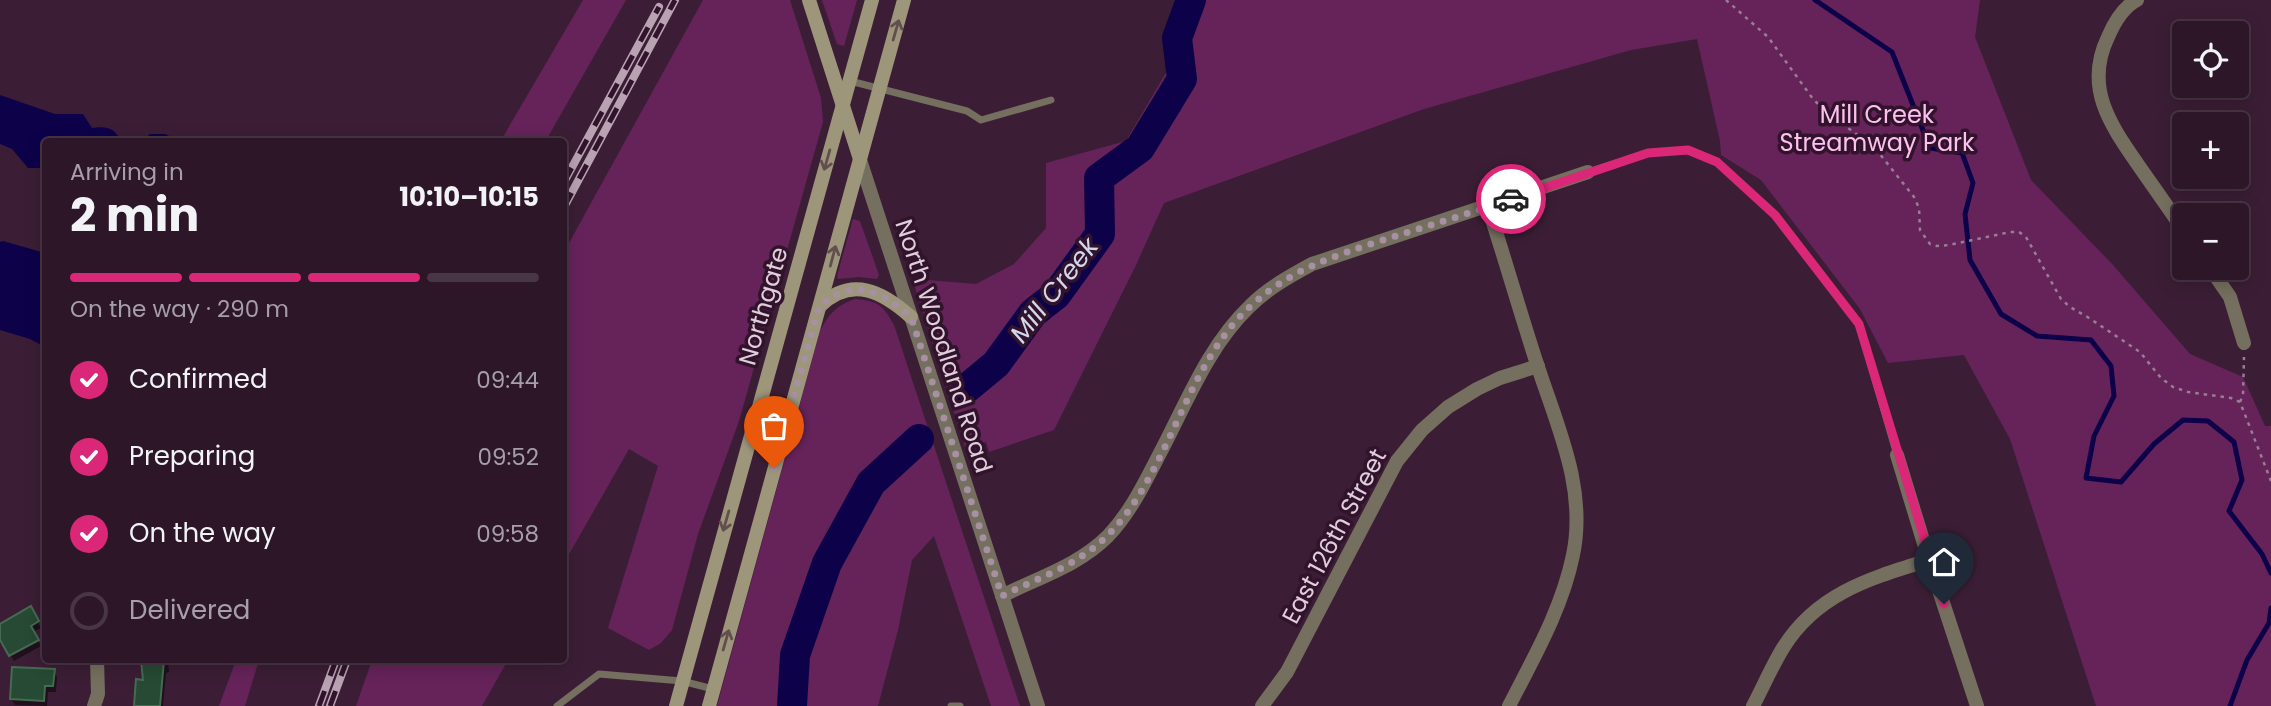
<!DOCTYPE html>
<html lang="en">
<head>
<meta charset="utf-8">
<style>
  :root { --surface:#2c1628; --page:#382334; --text:#f1f3f6; --muted:#a69fa8; --line:#483545; --accent:#db2777 }
  body { margin:0; font-family:Poppins,sans-serif; background:var(--page); color:var(--text); height:100vh; display:flex; flex-direction:column; font-size:26px; white-space:nowrap }
  * { box-sizing:border-box; margin:0 }
  p { font-size:23px; color:var(--muted) }
  .icon { flex:none; width:38px; height:38px; fill:none; stroke:currentColor; stroke-width:2; stroke-linecap:round; stroke-linejoin:round }
  .map { position:relative; flex:1; overflow:hidden }
  .side { position:absolute; left:42px; top:138px; width:525px; height:525px; display:flex; flex-direction:column; background:var(--surface); border-radius:7px; box-shadow:0 4px 18px #0003,0 0 0 2px var(--line) }
  .side>* { flex:none }
  .tools { position:absolute; left:2172px; top:21px; display:grid; gap:14px }
  .tools a { display:grid; place-items:center; width:77px; height:77px; border-radius:7px; background:var(--surface); box-shadow:0 4px 18px #0003,0 0 0 2px var(--line); font-size:35px }
  .pin { position:absolute; display:grid; place-items:center; width:60px; height:60px; color:#fff; margin:-72px -30px; border-radius:50% 50% 50% 0; rotate:-45deg; box-shadow:0 0 7px #0007 }
  .pin .icon { rotate:45deg }
  .courier { position:absolute; display:grid; place-items:center; width:70px; height:70px; margin:-35px; border:5px solid #db2777; border-radius:50%; background:#fff; color:#222; box-shadow:0 2px 9px #0007 }
  .overview em { font-style:normal; font-weight:700 }
  .overview div { display:flex; flex-direction:column-reverse }
  .overview { display:flex; align-items:center; justify-content:space-between; height:119px; padding:0 28px }
  h1 { font-size:46px; font-weight:700; line-height:52px }
  .bar { display:grid; grid-template-columns:repeat(4,1fr); gap:10px 7px; align-content:center; height:84px; padding:0 28px }
  .bar i { height:9px; border-radius:5px; background:var(--line) }
  .bar .on { background:var(--accent) }
  .bar p { grid-column:span 4 }
  ol { padding:0 28px; list-style:none }
  li { display:flex; align-items:center; gap:21px; height:77px }
  li p { margin-inline-start:auto }
  li .icon { padding:7px; border-radius:50%; background:var(--accent); color:#fff; stroke-width:4 }
  li:last-child { color:var(--muted) }
  li i { width:38px; height:38px; border:4px solid var(--line); border-radius:50% }
  .map>svg:first-child { display:block }
  .green { fill:#66235a }
  .water { fill:#0d024a }
  .shadow { fill:#0007 }
  .lines { fill:none; stroke-linecap:round; stroke-linejoin:round }
  .stream { stroke:#0d024a; stroke-width:5 }
  .river { stroke:#0d024a; stroke-width:30 }
  .building { fill:#264a33; stroke:#456b52; stroke-width:2 }
  .path { stroke:#967f91; stroke-width:2.5; stroke-dasharray:3.5 5; stroke-linecap:butt }
  .lane { stroke:#746f5e; stroke-width:7 }
  .street { stroke:#746f5e; stroke-width:14 }
  .secondary { stroke:#9d967b; stroke-width:14 }
  .rail-casing { stroke:#b9a3b3; stroke-width:8 }
  .rail { stroke:#31142b; stroke-width:5; stroke-dasharray:16; stroke-linecap:butt }
  .oneway { stroke:#624e4f }
  .done { stroke:#a790a2; stroke-width:7; stroke-dasharray:0 12.6 }
  .route { stroke:#db2777; stroke-width:9 }
  .labels { text-anchor:middle; dominant-baseline:central; stroke-width:7; stroke-linejoin:round; paint-order:stroke }
  .park-label { font-size:24px; fill:#fdc1ef; stroke:#31142b }
  .street-label { font-size:24px; fill:#e1cedc; stroke:#31142b }
  .water-label { font-size:26px; font-style:italic; fill:#d2d7ec; stroke:#31142b }
</style>
</head>
<body>
<div class="map">
<svg width="2271" height="706" viewBox="0 0 2271 706">
  <rect width="100%" height="100%" fill="#3b1e35"/>
  <g class="green">
    <path d="M583,0H626L545,142H500Z"/>
    <path d="M703,0H790L821,98L823,122L739,421L698,534L672,630L661,643L649,650L608,628L658,466L629,449L564,563V252Z"/>
    <path d="M822,0H857L844,46L837,44Z"/>
    <path d="M1183,0H1980L1975,37L2031,180L2113,265L2190,354L2243,377L2265,426H2271V706H2096L2010,439L1964,355L1888,363L1860,309L1761,180L1721,155L1720,141L1697,39L1631,50L1424,109L1164,203L1136,265L1054,430L989,452L986,442L968,448L965,447L914,284L927,280L976,284L1014,264L1046,228V163L1126,141L1167,71L1180,38H1177L1187,9Z"/>
    <path d="M853,219L860,221L879,275L877,279L859,277L838,279L837,276Z"/>
    <path d="M855,299C878,301 883,305 894,325L1020,706H991L934,536L912,560L898,630L878,706H717L820,331C829,314 837,305 855,299Z"/>
    <path d="M236,660H259L245,706H219Z"/>
    <path d="M372,660H508L482,706H356Z"/>
  </g>
  <g class="water">
    <path d="M0,95L55,114H83L92,128C106,126 115,127 121,142H46L45,168H28L12,149L0,144Z"/>
    <path d="M150,134H165L182,142H141Z"/>
    <path d="M3,241L45,253V347L30,339L0,330V242Z"/>
  </g>
  <g class="shadow">
    <path d="M30,609L41,628L33,632L41,646L14,661L4,644L2,645L0,642V626Z"/>
    <path d="M141,660H168L169,672L166,673L163,706H136L144,682Z"/>
    <path d="M54,671L57,677L56,692H48L47,706L15,705L11,699Z"/>
  </g>
  <g class="lines">
    <g class="stream">
      <path d="M1815,0L1892,52L1930,148L1962,153L1973,183L1965,214L1970,260L2001,314L2037,336L2091,340L2111,366L2114,396L2094,436L2086,478L2121,482L2154,444L2183,420L2208,421L2234,442L2242,480L2229,511L2262,554L2271,573"/>
      <path d="M2230,706L2247,660L2269,623L2271,608"/>
    </g>
    <g class="river">
      <path d="M967,388L996,364L1033,313L1056,295L1100,234L1099,178L1140,148L1182,79L1177,38L1191,0"/>
      <path d="M792,706L795,655L827,563L871,483L919,439"/>
    </g>
  </g>
  <g class="building">
    <path d="M31,606L39,621L31,626L39,640L9,656L0,640V624Z"/>
    <path d="M141,660H164L160,706H134L136,679L143,680Z"/>
    <path d="M12,667L55,669L53,686H45L44,701L10,699Z"/>
  </g>
  <g class="lines">
    <g class="path">
      <path d="M1726,0L1768,37L1813,99L1824,110L1875,148L1914,197L1919,208L1920,230L1930,244L1937,246L1949,245L2010,232H2019L2026,237L2061,299L2070,307L2089,318L2140,352L2161,378L2173,387L2188,392L2231,398L2240,402L2271,481"/>
      <path d="M2240,402L2243,395L2244,357"/>
    </g>
    <g class="lane">
      <path d="M850,81L967,111L981,120L1051,100"/>
      <path d="M1588,172L1648,153L1688,150L1717,162L1775,215L1859,324L1897,455"/>
      <path d="M557,706L599,674L682,681L713,689"/>
      <path d="M951,706H960"/>
    </g>
    <g class="street">
      <path d="M2137,0C2123,7 2114,23 2108,37C2083,89 2112,127 2141,169C2155,189 2170,210 2184,231"/>
      <path d="M860,160L1038,706"/>
      <path d="M1488,207C1505,259 1520,312 1537,364C1557,426 1587,488 1573,555C1562,609 1534,657 1509,706"/>
      <path d="M2210,268L2230,297L2244,343"/>
      <path d="M1897,455L1929,560L1977,706"/>
      <path d="M1002,596C1039,577 1078,566 1108,536C1130,513 1144,484 1159,455C1186,404 1208,346 1250,306C1268,288 1290,276 1312,264L1588,172"/>
      <path d="M94,706L98,694L97,660"/>
      <path d="M1262,706L1287,672L1397,461L1422,430L1448,407L1477,389L1500,378L1538,366"/>
      <path d="M1753,706C1763,687 1772,666 1783,648C1817,593 1871,578 1929,560"/>
    </g>
    <g class="secondary">
      <path d="M809,0L860,159"/>
      <path d="M820,306C852,275 883,292 911,317"/>
      <path d="M676,706L872,0"/>
      <path d="M709,706L904,0"/>
    </g>
    <defs>
      <g id="rail">
        <path d="M564,182L659,7"/>
        <path d="M564,207L675,0"/>
        <path d="M319,706L336,660"/>
        <path d="M330,706L347,660"/>
      </g>
    </defs>
    <use href="#rail" class="rail-casing"/>
    <use href="#rail" class="rail"/>
  </g>
  <defs><path id="oneway-shaft" d="M-6 0H5M1.5-3L5.5 0L1.5 3" fill="none" stroke-width="1.6" stroke-linecap="round" stroke-linejoin="round" transform="scale(1.75)"/></defs>
  <g class="oneway">
    <use href="#oneway-shaft" transform="translate(896 30) rotate(-74)"/>
    <use href="#oneway-shaft" transform="translate(827 160) rotate(106)"/>
    <use href="#oneway-shaft" transform="translate(833 256) rotate(-75)"/>
    <use href="#oneway-shaft" transform="translate(726 521) rotate(106)"/>
    <use href="#oneway-shaft" transform="translate(726 640) rotate(-74)"/>
  </g>
  <g class="lines">
    <path class="done" d="M774,468L819,307C852,276 882,291 911,317L1002,596C1039,577 1077,566 1107,536C1170,474 1185,363 1253,304C1292,269 1332,257 1380,241C1424,227 1468,214 1511,199"/>
    <path class="route" d="M1511,199L1648,153L1688,150L1717,162L1775,215L1859,324L1944,604"/>
  </g>
  <g class="labels">
    <g class="park-label">
      <text x="1877" y="114">Mill Creek<tspan x="1877" dy="28">Streamway Park</tspan></text>
    </g>
    <g class="street-label">
      <text transform="translate(763 306) rotate(-74)">Northgate</text>
      <text transform="translate(944 346) rotate(72)">North Woodland Road</text>
      <text transform="translate(1334 536) rotate(-62)">East 126th Street</text>
    </g>
    <g class="water-label">
      <text transform="translate(1054 290) rotate(-52)">Mill Creek</text>
    </g>
  </g>
</svg>
<div class="tools">
<a><svg class="icon" aria-label="locate" viewBox="0 0 24 24"><circle cx="12" cy="12" r="6"/><path d="M12 2v4M12 18v4M2 12h4M18 12h4"/></svg></a>
<a>+</a>
<a>−</a>
</div>
<div class="pin" style="left:774px;top:468px;background:#ea580c"><svg class="icon" aria-label="bag" viewBox="0 0 24 24"><path d="M5 8h14l-1 12H6zM9 8a3 3 0 0 1 6 0"/></svg></div>
<div class="pin" style="left:1944px;top:604px;background:#1f2937"><svg class="icon" aria-label="home" viewBox="0 0 24 24"><path d="M3 11l9-7 9 7M6 9v11h12V9"/></svg></div>
<div class="courier" style="left:1511px;top:199px"><svg class="icon" aria-label="car" viewBox="0 0 24 24"><path d="M5 17H2v-5l4-1 3-4h7l3 4 3 1v5h-3M9 17h6M6 11h13"/><circle cx="7" cy="17" r="2"/><circle cx="17" cy="17" r="2"/></svg></div>
<section class="side">
<div class="overview"><div><h1>2 min</h1><p>Arriving in</p></div><em>10:10–10:15</em></div>
<div class="bar"><i class="on"></i><i class="on"></i><i class="on"></i><i></i><p>On the way · 290 m</p></div>
<ol>
<li><svg class="icon" aria-label="check" viewBox="0 0 24 24"><path d="M5 12l5 5 9-10"/></svg>Confirmed<p>09:44</p></li>
<li><svg class="icon" aria-label="check" viewBox="0 0 24 24"><path d="M5 12l5 5 9-10"/></svg>Preparing<p>09:52</p></li>
<li><svg class="icon" aria-label="check" viewBox="0 0 24 24"><path d="M5 12l5 5 9-10"/></svg>On the way<p>09:58</p></li>
<li><i></i>Delivered</li>
</ol>
</section>
</div>
</body>
</html>
